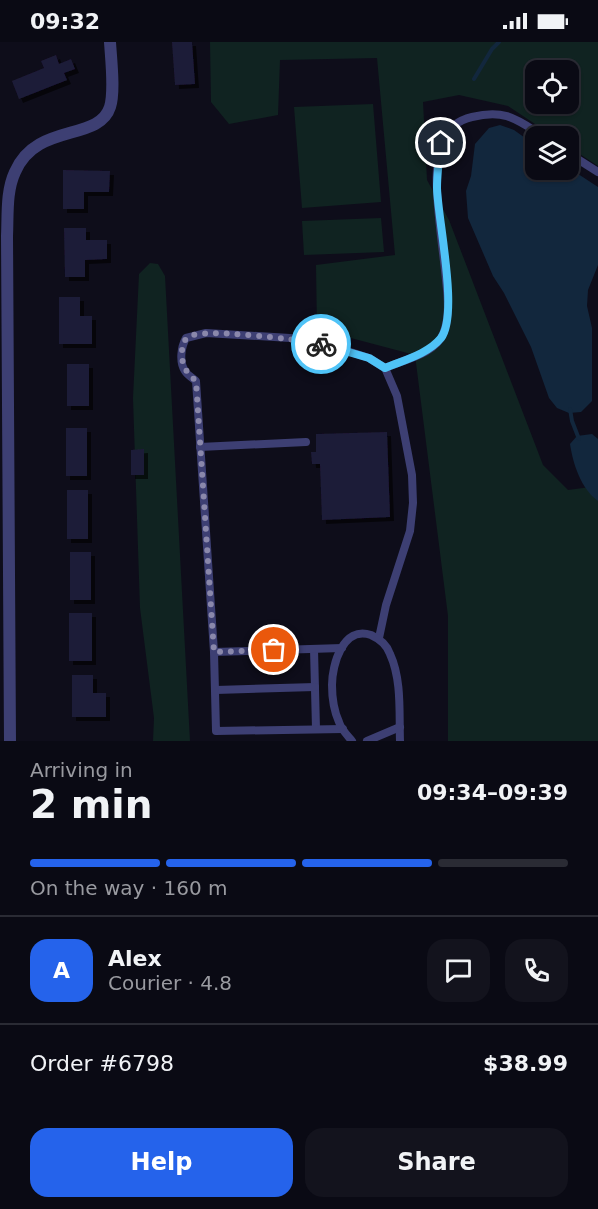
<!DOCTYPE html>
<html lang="en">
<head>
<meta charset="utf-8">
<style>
  :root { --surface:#0a0a14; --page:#13131d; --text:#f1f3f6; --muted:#999aa0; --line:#2a2b34; --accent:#2563eb }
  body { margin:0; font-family:"DejaVu Sans",sans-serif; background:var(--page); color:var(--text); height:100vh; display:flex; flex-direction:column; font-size:22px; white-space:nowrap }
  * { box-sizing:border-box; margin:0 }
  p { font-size:20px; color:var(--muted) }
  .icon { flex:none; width:33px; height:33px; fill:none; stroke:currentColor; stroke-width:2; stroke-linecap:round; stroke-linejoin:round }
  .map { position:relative; height:699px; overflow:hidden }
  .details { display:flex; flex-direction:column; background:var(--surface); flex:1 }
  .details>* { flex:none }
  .buttons { position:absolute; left:525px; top:18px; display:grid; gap:12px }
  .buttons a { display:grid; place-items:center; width:54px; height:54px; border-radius:12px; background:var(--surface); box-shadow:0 2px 4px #0004,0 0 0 2px var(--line); font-size:30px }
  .pin { position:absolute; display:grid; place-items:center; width:51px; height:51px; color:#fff; margin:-26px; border:3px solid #fff; border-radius:50%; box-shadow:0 2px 6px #0007 }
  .courier { position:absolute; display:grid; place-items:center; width:60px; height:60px; margin:-30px; border:4px solid #4fc3f7; border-radius:50%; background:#fff; color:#222; box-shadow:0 2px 8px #0007 }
  .summary em { font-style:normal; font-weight:800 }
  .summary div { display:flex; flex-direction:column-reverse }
  .summary { display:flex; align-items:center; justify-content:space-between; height:102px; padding:0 30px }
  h1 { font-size:39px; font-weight:800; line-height:45px }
  .bar { display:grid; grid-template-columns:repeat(4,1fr); gap:9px 6px; align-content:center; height:72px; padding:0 30px }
  .bar i { height:8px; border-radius:4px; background:var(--line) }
  .bar .selected { background:var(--accent) }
  .bar p { grid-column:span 4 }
  .line { display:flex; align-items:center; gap:15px; padding:0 30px; border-top:2px solid var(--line) }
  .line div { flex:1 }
  .round { display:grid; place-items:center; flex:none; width:63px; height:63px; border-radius:18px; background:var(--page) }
  .button { display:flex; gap:12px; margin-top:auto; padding:12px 30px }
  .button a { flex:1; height:69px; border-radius:18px; background:var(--accent); color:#fff; font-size:24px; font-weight:800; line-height:69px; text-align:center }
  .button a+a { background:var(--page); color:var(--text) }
  .status { display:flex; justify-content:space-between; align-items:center; height:42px; padding:0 30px; background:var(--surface); direction:ltr }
  .status svg { height:16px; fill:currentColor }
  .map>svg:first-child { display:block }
  .green { fill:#102321; fill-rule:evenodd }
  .water { fill:#12273d }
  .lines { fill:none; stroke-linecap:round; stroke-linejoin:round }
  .stream { stroke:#12273d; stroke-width:4 }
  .building { fill:#1e1b38; filter:url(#shadow) }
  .lane { stroke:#3d3f73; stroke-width:8 }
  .street { stroke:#3d3f73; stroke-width:12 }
  .done { stroke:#8a88ab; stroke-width:6; stroke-dasharray:0 10.8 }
  .route { stroke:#4fc3f7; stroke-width:8 }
</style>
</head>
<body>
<div class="status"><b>09:32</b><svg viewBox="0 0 49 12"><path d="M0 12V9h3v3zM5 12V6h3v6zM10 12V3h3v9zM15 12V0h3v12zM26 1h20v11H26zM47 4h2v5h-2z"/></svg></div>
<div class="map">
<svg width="598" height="699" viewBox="0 0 598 699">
  <defs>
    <filter id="shadow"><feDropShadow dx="4" dy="4" stdDeviation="0" flood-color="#0009"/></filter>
  </defs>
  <rect width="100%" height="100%" fill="#0e0d1a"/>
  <g class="green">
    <path d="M210,0H598V124L569,105L568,94H553L508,64L459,53L423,60L427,138L449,178L543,423L568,448L598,444V699H448V574L415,313L317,287L316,223L395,213L377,16L280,18L278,73L229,82L211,60ZM536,28H568V62H536Z"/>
    <path d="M373,62L381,160L302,166L294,65Z"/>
    <path d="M381,176L384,210L304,213L302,179Z"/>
    <path d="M150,221L158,222L165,234L190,699H153L154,676L140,566L133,356L139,232Z"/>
  </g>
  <g class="water">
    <path d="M500,83L514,88L535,103L536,128H568L569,126L598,145V223L588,248L587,264L592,286V359L581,370L569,371L557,366L549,356L531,305L504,251L493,234L468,176L466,149L471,134L475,102L489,86Z"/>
    <path d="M592,392L598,397V459C581,447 573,422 570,402L577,394Z"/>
  </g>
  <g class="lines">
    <g class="stream">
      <path d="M474,37L492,7L499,0"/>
      <path d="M570,367L572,379L579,397"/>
    </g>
  </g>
  <g class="building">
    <path d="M172,0H192L195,42L175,43Z"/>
    <path d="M56,13L59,22L71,17L75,27L64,31L67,38L19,57L12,39L44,26L41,19Z"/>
    <path d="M63,128L110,129L109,150H84V167H63Z"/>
    <path d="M64,186H86V198H107V217L85,218V235H65Z"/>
    <path d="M59,255H80V274H92V302H59Z"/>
    <rect x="67" y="322" width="22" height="42"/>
    <rect x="66" y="386" width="21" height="48"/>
    <path d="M387,390L390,475L322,478L320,422H312L311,410H316V392Z"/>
    <path d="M144,407V433H131V408Z"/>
    <rect x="67" y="448" width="21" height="49"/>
    <rect x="70" y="510" width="21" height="48"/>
    <rect x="69" y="571" width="23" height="48"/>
    <path d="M72,633H93V651H106V675H72Z"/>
  </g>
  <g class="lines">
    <g class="lane">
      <path d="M568,111L598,130"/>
      <path d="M385,326C403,318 435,312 443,292C450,276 448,255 446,238C443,204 430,131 441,100C446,87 459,78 472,75C505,67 516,77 543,94"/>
      <path d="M200,405L306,400"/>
      <path d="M314,607L316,687"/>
      <path d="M214,610L342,606"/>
      <path d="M216,648L315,645"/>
      <path d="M343,687L216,689L214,610L196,339C193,336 187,333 185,329C179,320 181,305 186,296L206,291L290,296L329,303L369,316L385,326L397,354L412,433L413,461L410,489L386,563L379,596"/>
      <path d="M352,699C347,693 341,687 339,680C334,669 332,655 332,643C332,623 343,583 371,593C380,597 387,603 390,612C402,638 399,671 400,699"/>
      <path d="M367,699L400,685"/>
    </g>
    <path class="street" d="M10,699L7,194C8,173 6,149 15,130C36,80 99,100 110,65C115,50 111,17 110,0"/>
  </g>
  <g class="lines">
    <path class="done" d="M274,608L214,610L196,339C187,331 182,325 182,312C182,306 182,300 188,295C202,285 301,298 321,302"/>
    <path class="route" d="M321,302L369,316L385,326C404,318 428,312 441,296C459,272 438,179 437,146C437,131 439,116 441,101"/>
  </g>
</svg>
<div class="buttons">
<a><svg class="icon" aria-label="locate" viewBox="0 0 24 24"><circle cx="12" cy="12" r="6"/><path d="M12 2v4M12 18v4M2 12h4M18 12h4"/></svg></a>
<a><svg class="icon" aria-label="layers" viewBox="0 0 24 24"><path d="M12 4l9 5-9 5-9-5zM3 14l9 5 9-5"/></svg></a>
</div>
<div class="pin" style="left:274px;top:608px;background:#ea580c"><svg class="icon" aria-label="bag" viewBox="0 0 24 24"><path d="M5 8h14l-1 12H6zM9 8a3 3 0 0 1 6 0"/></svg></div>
<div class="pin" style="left:441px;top:101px;background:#1f2937"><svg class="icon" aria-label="home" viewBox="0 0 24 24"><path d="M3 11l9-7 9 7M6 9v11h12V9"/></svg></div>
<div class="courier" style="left:321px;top:302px"><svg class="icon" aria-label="bike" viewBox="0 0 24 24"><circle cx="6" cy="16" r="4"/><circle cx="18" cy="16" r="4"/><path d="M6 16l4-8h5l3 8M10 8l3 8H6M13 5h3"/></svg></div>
</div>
<section class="details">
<div class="summary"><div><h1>2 min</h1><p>Arriving in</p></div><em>09:34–09:39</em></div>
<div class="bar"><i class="selected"></i><i class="selected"></i><i class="selected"></i><i></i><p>On the way · 160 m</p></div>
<div class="line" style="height:108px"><b class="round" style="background:var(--accent);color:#fff">A</b><div><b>Alex</b><p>Courier · 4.8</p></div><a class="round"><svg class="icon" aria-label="chat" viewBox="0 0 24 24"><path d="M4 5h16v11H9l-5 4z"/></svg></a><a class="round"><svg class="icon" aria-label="phone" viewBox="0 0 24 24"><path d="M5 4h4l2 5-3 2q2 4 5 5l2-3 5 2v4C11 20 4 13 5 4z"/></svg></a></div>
<div class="line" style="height:78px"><div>Order #6798</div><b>$38.99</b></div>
<div class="button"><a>Help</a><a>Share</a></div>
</section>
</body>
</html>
